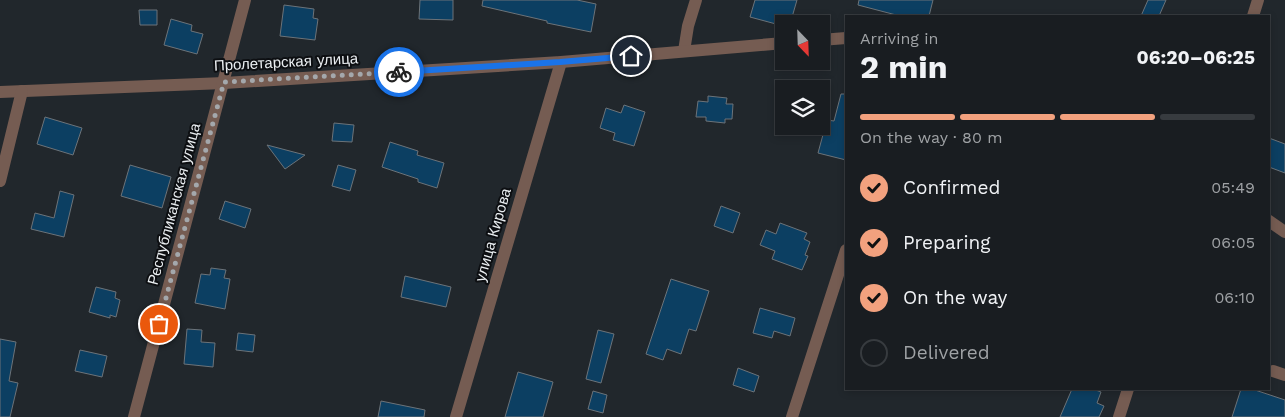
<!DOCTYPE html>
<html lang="en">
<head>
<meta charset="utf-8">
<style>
  :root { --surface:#191d21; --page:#262a2e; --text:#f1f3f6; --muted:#9fa2a5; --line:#373b3f; --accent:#f2a17e }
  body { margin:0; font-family:"Work Sans",sans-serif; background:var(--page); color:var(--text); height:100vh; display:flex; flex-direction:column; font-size:19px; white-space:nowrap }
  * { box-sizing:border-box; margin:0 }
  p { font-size:16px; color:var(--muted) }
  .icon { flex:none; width:28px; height:28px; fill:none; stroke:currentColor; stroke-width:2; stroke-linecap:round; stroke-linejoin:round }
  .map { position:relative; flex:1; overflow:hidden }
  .side { position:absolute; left:845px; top:15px; width:425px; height:375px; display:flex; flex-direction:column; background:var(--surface); border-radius:0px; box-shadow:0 2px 8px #0003,0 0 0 1px var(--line) }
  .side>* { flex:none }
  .needle { width:32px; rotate:157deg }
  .controls { position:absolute; left:775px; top:15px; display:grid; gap:10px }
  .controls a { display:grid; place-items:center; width:55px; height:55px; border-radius:0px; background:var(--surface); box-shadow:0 2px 8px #0003,0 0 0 1px var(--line); font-size:25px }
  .pin { position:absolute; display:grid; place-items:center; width:42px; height:42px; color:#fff; margin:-21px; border:2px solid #fff; border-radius:50%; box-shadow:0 1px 5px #0007 }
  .courier { position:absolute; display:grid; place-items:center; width:50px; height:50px; margin:-25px; border:4px solid #1a73e8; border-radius:50%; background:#fff; color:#222; box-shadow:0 1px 6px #0007 }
  .overview em { font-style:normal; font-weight:700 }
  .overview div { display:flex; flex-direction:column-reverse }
  .overview { display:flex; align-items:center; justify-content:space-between; height:85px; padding:0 15px }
  h1 { font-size:32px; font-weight:700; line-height:38px }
  .bar { display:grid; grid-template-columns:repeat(4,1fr); gap:8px 5px; align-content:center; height:60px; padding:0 15px }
  .bar i { height:6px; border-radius:4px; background:var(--line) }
  .bar .current { background:var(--accent) }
  .bar p { grid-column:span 4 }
  ol { padding:0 15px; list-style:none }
  li { display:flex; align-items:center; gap:15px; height:55px }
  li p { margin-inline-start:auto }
  li .icon { padding:5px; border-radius:50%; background:var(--accent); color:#111; stroke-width:4 }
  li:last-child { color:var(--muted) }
  li i { width:28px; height:28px; border:2px solid var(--line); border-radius:50% }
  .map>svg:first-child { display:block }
  .building { fill:#0c3f62; stroke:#6c7379 }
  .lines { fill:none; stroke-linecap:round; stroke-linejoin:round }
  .minor { stroke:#755c52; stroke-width:12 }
  .done { stroke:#a4a8ac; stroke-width:5; stroke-dasharray:0 9 }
  .route { stroke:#1a73e8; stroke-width:6 }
  .labels { text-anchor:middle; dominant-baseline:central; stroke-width:4; stroke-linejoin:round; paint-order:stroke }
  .street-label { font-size:15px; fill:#eaeef1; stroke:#0d0f12 }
</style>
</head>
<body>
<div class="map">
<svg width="1285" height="417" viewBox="0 0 1285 417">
  <rect width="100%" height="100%" fill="#21272c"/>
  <g class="building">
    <path d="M420,0H453V20L419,19Z"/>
    <path d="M483,0H577L596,4L591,32L547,23V21L482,6Z"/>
    <path d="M755,0H797L790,24H776L750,17Z"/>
    <path d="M859,0H933L929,16H900L858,5Z"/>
    <path d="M1148,0H1166L1159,16H1141Z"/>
    <path d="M284,5L314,9L313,18L318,19L315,40L280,36Z"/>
    <path d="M139,10H157V25H140Z"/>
    <path d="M171,19L192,25L191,31L203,34L197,54L164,45Z"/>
    <path d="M841,94H846V160L818,153L827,120L834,121Z"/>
    <path d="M708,96L727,98L726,104H733L732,119H725V123L706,121V117H696L698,101L708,102Z"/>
    <path d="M624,105L645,112L634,146L613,140L615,133L600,128L606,108L621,113Z"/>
    <path d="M45,117L82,128L73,155L37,144Z"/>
    <path d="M334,123L354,125L352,142L332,141Z"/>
    <path d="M1269,138L1285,144V173L1269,167Z"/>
    <path d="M390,142L418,151L417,155L444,163L437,188L418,182V179L382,167Z"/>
    <path d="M267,145L305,155L285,169Z"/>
    <path d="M130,165L171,177L162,208L121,196Z"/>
    <path d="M338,165L356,170L350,191L332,186Z"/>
    <path d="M60,191L74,195L64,237L31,229L35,213L54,218Z"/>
    <path d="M225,201L251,209L245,228L219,219Z"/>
    <path d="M721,206L740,213L733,233L714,226Z"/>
    <path d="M780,223L807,233L804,239L810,242L805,255L808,256L802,270L772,259L775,251L760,245L766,230L776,234Z"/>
    <path d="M211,268L226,270L224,278L230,279L225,309L195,303L201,274L210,275Z"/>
    <path d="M405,276L451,287L446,307L401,297Z"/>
    <path d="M671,279L709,291L696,331L689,329L681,354L667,349L663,360L646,354Z"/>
    <path d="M96,287L116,292L115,298L120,300L116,317L110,315V318L89,312Z"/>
    <path d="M760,308L795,318L790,336L774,331L772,338L753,333Z"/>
    <path d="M187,329L202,330L201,342L215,343L213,367L184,364Z"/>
    <path d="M598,330L614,334L601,383L586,379Z"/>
    <path d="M238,333L255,335L253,352L236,350Z"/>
    <path d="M0,339L16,342L9,381L18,383L10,417H0Z"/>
    <path d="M80,350L107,356L102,377L75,371Z"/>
    <path d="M738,368L759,376L754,392L733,385Z"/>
    <path d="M518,372L553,382L543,417H505Z"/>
    <path d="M1072,389H1093L1101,392L1097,403L1104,406L1099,417H1060Z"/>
    <path d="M1241,389H1252L1285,400V417H1232Z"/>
    <path d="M593,391L607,395L603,413L588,409Z"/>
    <path d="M381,401L425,410L424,417H378Z"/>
  </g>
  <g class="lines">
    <g class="minor">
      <path d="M1253,16L1258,0"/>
      <path d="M821,40L846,38"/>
      <path d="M684,51L688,26L696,0"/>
      <path d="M0,92L224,83L561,62L784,43"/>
      <path d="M0,181L22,91"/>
      <path d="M1269,221L1285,232"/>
      <path d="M1273,371L1285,375"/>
      <path d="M134,417L245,0"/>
      <path d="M456,417L561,62"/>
      <path d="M792,417L846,250"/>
      <path d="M1119,417L1128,389"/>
    </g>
  </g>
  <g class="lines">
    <path class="done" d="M159,324L224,82L399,72"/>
    <path class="route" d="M399,72L560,62L631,56"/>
  </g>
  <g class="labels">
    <g class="street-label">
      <text transform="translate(286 62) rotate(-3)">Пролетарская улица</text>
      <text transform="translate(174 204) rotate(-75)">Республиканская улица</text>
      <text transform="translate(493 235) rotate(-74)">улица Кирова</text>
    </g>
  </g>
</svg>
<div class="controls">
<a><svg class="needle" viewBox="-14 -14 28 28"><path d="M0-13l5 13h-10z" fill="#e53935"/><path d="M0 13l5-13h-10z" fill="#9fa2a5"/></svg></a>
<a><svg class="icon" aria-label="layers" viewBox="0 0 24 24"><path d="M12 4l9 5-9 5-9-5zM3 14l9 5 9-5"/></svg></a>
</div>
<div class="pin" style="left:159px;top:324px;background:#ea580c"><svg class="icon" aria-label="bag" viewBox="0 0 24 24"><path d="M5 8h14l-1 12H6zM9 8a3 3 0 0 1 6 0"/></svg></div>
<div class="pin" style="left:631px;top:56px;background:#1f2937"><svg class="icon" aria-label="home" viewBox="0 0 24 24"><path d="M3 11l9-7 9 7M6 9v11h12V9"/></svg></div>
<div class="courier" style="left:399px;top:72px"><svg class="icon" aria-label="bike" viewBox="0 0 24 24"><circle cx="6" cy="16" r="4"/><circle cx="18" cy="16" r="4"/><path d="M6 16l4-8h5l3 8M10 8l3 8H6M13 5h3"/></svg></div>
<section class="side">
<div class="overview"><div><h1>2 min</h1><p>Arriving in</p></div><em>06:20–06:25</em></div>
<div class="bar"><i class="current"></i><i class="current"></i><i class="current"></i><i></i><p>On the way · 80 m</p></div>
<ol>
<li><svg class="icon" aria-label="check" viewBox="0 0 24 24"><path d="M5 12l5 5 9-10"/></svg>Confirmed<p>05:49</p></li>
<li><svg class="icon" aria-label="check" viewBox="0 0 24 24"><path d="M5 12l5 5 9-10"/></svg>Preparing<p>06:05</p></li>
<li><svg class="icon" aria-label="check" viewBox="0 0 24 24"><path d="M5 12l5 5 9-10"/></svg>On the way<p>06:10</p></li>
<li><i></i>Delivered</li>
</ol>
</section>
</div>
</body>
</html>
